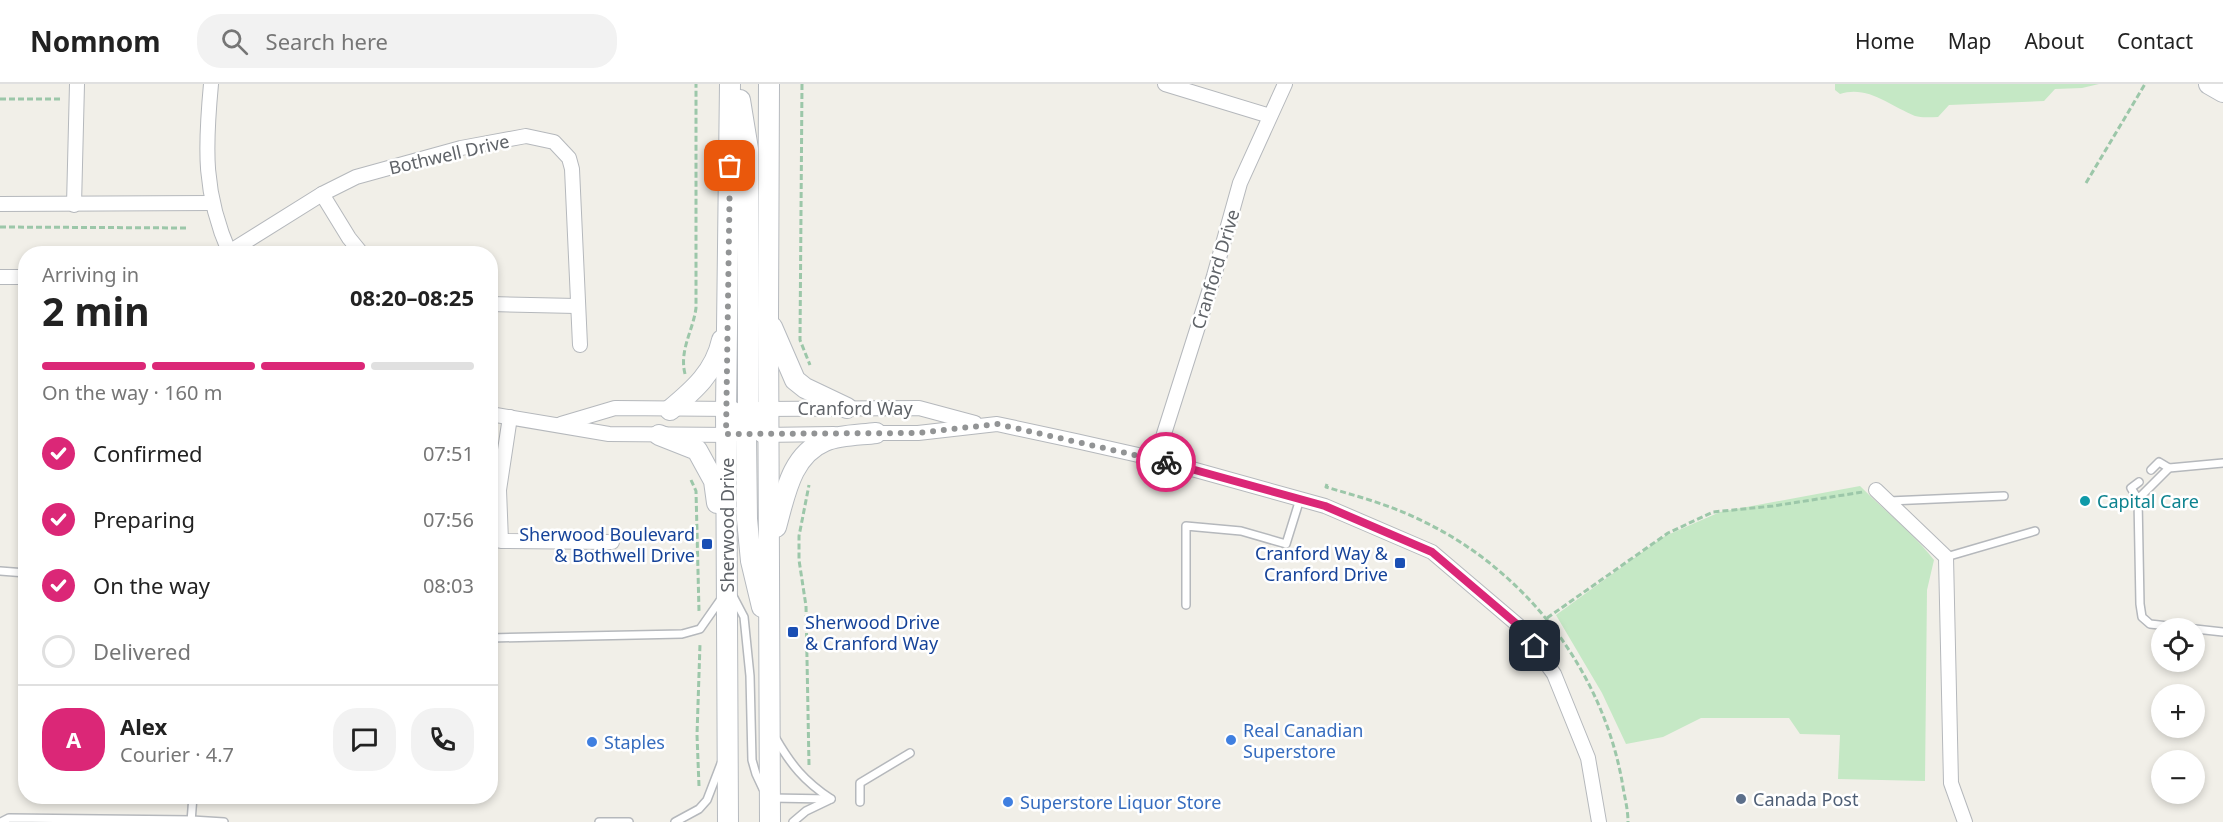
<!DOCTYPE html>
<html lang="en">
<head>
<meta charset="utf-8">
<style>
  :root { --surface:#fff; --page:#f2f2f2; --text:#222; --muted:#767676; --line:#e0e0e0; --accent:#db2777 }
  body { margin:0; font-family:"Noto Sans",sans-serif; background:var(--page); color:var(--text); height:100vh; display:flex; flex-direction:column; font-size:22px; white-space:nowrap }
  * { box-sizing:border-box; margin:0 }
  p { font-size:20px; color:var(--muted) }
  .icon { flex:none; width:33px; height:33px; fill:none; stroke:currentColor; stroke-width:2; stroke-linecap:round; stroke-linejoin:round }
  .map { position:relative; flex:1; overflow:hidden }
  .details { position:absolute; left:18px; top:162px; width:480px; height:558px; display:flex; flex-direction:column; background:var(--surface); border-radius:24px; box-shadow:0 3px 9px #0003 }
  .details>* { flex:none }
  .buttons { position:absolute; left:2151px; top:534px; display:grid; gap:12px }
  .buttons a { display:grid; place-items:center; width:54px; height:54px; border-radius:50%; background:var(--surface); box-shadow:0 3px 9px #0003; font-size:30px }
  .pin { position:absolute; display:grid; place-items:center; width:51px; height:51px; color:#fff; margin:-26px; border-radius:12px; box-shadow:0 3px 9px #0006 }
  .courier { position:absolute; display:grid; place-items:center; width:60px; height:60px; margin:-30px; border:4px solid #db2777; border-radius:50%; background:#fff; color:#222; box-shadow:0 2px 8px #0007 }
  .headline em { font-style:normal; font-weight:700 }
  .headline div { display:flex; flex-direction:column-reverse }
  .headline { display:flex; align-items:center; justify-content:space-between; height:102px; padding:0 24px }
  h1 { font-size:39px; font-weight:700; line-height:45px }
  .bar { display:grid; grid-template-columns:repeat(4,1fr); gap:9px 6px; align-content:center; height:72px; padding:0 24px }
  .bar i { height:8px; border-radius:4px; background:var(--line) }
  .bar .on { background:var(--accent) }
  .bar p { grid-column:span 4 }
  .line { display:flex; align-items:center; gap:15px; padding:0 24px; border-top:2px solid var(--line) }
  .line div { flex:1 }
  .round { display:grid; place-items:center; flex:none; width:63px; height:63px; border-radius:24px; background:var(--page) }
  ol { padding:0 24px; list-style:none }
  li { display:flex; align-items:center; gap:18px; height:66px }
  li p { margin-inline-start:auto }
  li .icon { padding:6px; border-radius:50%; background:var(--accent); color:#fff; stroke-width:4 }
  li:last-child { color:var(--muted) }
  li i { width:33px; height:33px; border:3px solid var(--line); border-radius:50% }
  header { display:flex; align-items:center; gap:36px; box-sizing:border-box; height:84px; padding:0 30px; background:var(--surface); border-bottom:2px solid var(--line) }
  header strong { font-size:28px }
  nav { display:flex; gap:33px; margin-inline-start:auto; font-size:21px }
  .search { width:420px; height:54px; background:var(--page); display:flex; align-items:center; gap:15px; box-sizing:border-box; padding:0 21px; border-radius:24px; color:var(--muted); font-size:22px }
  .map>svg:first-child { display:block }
  .green { fill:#c5e8c5 }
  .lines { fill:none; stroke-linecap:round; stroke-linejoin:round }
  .lane-casing { stroke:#b5b8bc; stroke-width:10 }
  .street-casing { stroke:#b5b8bc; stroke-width:16 }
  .secondary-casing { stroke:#b6babf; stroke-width:22 }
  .path { stroke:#9cc7a9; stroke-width:3; stroke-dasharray:6 3; stroke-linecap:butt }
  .lane { stroke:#fff; stroke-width:7 }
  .street { stroke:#fff; stroke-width:14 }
  .secondary { stroke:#fff; stroke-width:20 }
  .done { stroke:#929495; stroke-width:6; stroke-dasharray:0 10.8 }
  .route { stroke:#db2777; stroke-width:8 }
  .culture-dot { fill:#0f9aa8; stroke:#fff; stroke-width:2 }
  .transit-dot { fill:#1a4fb4; stroke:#fff; stroke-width:2 }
  .shop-dot { fill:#3f7fe0; stroke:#fff; stroke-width:2 }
  .service-dot { fill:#5c6f8a; stroke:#fff; stroke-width:2 }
  .labels { text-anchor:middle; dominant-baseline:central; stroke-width:5; stroke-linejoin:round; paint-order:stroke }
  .street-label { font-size:18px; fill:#5f6368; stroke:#fff }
  .culture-label { font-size:18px; fill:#0d838f; stroke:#fff; text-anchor:start }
  .transit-label { font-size:18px; fill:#164399; stroke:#fff; text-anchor:end }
  .shop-label { font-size:18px; fill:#366cbe; stroke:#fff; text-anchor:start }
  .service-label { font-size:18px; fill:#4e5e75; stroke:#fff; text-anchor:start }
</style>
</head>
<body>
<header>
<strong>Nomnom</strong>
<div class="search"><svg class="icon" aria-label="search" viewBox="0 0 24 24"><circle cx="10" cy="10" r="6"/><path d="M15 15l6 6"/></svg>Search here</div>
<nav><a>Home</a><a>Map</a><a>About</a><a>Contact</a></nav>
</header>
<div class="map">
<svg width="2223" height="738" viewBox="0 0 2223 738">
  <rect width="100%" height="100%" fill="#f1efe8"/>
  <g class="green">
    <path d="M1835,0H2099L2082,4L2055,5L2044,17L1949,21L1938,33C1931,33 1922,34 1915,32C1890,22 1868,1 1840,10L1835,6Z"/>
    <path d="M1860,402C1885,427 1913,449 1934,476L1927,506L1925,697L1838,695L1840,651L1800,650L1789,634H1701L1663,653L1626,660L1602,609L1556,531L1663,453L1720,428Z"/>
  </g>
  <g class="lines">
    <defs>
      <g id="lane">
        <path d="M2223,379L2169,384L2138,415L2140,520L2142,533L2150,540L2223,548"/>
        <path d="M2151,386L2159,378L2169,384"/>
        <path d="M2138,415L2131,404L2139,398"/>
        <path d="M1889,417L2004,412"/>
        <path d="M1946,473L2035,447"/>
        <path d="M0,487L26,489"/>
        <path d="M733,512L744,533L750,592L752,676L756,690L763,705"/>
        <path d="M1186,521V442L1241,447L1286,460L1300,415"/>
        <path d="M490,554L682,550L700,545L721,515"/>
        <path d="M775,653C791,681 804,697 831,715"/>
        <path d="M770,714L831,715"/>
        <path d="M860,718V699L910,669"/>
        <path d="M1,738L9,734L192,736L224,738"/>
        <path d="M191,738L193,712"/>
        <path d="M599,738H629"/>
        <path d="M675,738L699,725L707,716L722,677"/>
        <path d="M793,738L806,727L829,716"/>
      </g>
      <g id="street">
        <path d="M211,0C205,64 203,109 230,170"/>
        <path d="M1165,0L1270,32"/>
        <path d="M322,110L349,154L362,170"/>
        <path d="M0,120L212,119"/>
        <path d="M74,121L77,0"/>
        <path d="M226,170L322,110L356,93L461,64L526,52L554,58L569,74L572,85L580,261"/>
        <path d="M0,193H26"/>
        <path d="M490,220L576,222"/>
        <path d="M759,325L919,324L975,339"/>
        <path d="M490,330L609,350L733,351"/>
        <path d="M510,333L499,406L501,457L612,458"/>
        <path d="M561,340L615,324L734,325"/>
        <path d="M869,349H918L997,340L1076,357L1156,375L1325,422L1432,468L1519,542L1554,590L1588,674L1599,738"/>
        <path d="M761,351L834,350"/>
        <path d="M1156,375L1214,192L1240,99L1285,0"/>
        <path d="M1876,406L1946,473L1951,699L1965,738"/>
      </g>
      <g id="secondary">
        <path d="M769,0L768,233L770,738"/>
        <path d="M2209,0L2223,8"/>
        <path d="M740,16L748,65V325L754,340L770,351"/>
        <path d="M772,243L795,296L805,304L847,324"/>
        <path d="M670,326C694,306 715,288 722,256"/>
        <path d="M734,330L740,336L746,351L747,435L751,477L762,523"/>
        <path d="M659,351L697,366L714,397L717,419"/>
        <path d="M776,443C785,411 791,371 825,357C839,351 860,351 876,349"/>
        <path d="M728,738L726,326L730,0"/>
      </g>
    </defs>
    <use href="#lane" class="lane-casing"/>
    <use href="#street" class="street-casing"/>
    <use href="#secondary" class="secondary-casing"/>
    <g class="path">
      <path d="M802,0L800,256L810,281"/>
      <path d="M0,15H62"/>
      <path d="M2086,99L2145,0"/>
      <path d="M0,143L188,144"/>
      <path d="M685,290C679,266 693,247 696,224V0"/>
      <path d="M691,396L696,407L699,527"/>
      <path d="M1327,400L1326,403C1356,412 1387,420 1416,434C1522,482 1601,583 1622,697C1624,711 1628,724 1628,738"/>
      <path d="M1547,534L1668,449L1713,428L1773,422L1863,408"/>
      <path d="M809,681L806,522L799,476V452L809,401"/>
      <path d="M699,702L697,651L700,560"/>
    </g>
    <use href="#lane" class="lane"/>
    <use href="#street" class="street"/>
    <use href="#secondary" class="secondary"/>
  </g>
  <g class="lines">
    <path class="done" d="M730,82L726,350L918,349L997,340L1166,378"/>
    <path class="route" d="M1166,378L1325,422L1432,468L1519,542L1535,562"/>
  </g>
  <circle class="culture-dot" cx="2085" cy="417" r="6"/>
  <g class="transit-dot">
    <rect x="701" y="454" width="12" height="12" rx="3"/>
    <rect x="1394" y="473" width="12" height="12" rx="3"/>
    <rect x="787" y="542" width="12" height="12" rx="3"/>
  </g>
  <g class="shop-dot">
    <circle cx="1231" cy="656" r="6"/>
    <circle cx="592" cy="658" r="6"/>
    <circle cx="1008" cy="718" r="6"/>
  </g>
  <circle class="service-dot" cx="1741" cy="715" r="6"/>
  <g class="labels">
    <g class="street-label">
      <text transform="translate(449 70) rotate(-13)">Bothwell Drive</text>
      <text transform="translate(1215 185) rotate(-73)">Cranford Drive</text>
      <text x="855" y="324">Cranford Way</text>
      <text transform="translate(727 441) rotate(-90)">Sherwood Drive</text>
    </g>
    <g class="culture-label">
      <text x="2097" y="417">Capital Care</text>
    </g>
    <g class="transit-label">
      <text x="695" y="450">Sherwood Boulevard<tspan x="695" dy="21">&amp; Bothwell Drive</tspan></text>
      <text x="1388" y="469">Cranford Way &amp;<tspan x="1388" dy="21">Cranford Drive</tspan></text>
      <text x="805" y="538" text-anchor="start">Sherwood Drive<tspan x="805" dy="21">&amp; Cranford Way</tspan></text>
    </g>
    <g class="shop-label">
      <text x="1243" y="646">Real Canadian<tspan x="1243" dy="21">Superstore</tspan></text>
      <text x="604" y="658">Staples</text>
      <text x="1020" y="718">Superstore Liquor Store</text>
    </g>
    <g class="service-label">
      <text x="1753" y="715">Canada Post</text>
    </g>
  </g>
</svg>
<div class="buttons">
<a><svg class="icon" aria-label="locate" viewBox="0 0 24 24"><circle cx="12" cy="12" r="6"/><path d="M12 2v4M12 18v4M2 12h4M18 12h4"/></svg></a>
<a>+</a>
<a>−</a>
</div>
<div class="pin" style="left:730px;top:82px;background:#ea580c"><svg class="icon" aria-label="bag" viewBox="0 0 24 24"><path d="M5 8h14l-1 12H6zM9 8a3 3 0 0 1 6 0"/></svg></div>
<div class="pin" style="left:1535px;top:562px;background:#1f2937"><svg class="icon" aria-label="home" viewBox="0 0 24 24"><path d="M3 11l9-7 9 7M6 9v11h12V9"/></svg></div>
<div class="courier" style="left:1166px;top:378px"><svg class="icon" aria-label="bike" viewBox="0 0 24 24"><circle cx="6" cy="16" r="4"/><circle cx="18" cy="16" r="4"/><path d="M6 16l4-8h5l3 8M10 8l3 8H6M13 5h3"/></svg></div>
<section class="details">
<div class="headline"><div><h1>2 min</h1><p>Arriving in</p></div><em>08:20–08:25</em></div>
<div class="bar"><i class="on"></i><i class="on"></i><i class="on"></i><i></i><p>On the way · 160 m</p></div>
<ol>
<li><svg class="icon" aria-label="check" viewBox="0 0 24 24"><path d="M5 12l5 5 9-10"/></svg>Confirmed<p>07:51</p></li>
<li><svg class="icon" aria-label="check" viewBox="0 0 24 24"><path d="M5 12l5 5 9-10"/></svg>Preparing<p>07:56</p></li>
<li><svg class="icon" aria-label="check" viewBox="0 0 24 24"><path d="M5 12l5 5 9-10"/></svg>On the way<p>08:03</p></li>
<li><i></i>Delivered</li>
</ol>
<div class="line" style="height:108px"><b class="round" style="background:var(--accent);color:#fff">A</b><div><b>Alex</b><p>Courier · 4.7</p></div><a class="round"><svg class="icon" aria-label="chat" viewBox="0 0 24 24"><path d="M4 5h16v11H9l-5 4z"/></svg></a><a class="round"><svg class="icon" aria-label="phone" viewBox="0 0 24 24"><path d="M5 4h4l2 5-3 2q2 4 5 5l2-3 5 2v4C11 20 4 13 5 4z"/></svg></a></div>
</section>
</div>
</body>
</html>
